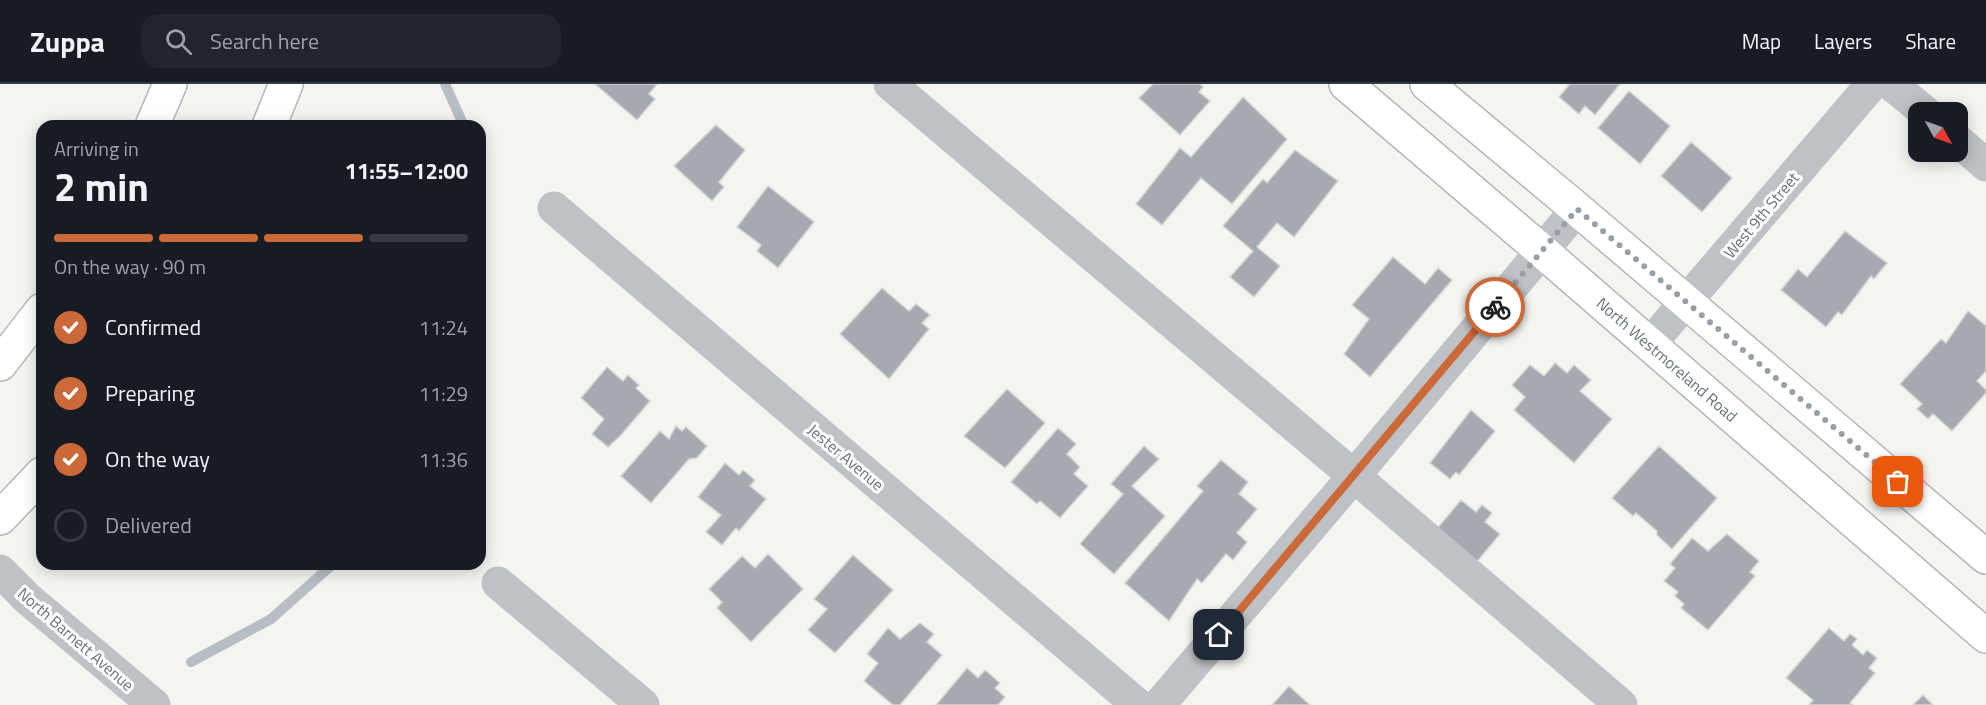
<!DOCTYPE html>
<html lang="en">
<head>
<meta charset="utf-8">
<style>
  :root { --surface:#171b24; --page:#20242c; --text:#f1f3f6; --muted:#9ea1a6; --line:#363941; --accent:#cc6939 }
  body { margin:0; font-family:"Titillium Web",sans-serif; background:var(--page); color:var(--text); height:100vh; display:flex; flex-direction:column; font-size:22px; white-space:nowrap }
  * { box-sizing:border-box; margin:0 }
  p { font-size:20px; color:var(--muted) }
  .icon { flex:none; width:33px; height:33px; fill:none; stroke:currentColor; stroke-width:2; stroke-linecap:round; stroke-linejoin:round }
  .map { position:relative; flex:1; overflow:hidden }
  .details { position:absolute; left:36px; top:36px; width:450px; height:450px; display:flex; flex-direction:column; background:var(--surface); border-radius:18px; box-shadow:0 3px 15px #0003 }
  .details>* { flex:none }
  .needle { width:39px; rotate:130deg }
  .fabs { position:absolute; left:1908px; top:18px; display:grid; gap:12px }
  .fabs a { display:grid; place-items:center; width:60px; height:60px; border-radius:12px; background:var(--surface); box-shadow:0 3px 15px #0003; font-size:30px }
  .pin { position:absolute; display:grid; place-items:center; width:51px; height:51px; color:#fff; margin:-26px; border-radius:12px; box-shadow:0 3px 9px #0006 }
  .courier { position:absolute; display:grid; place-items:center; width:60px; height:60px; margin:-30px; border:4px solid #cc6939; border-radius:50%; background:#fff; color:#222; box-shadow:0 2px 8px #0007 }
  .overview em { font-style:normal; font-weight:700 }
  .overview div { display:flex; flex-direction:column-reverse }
  .overview { display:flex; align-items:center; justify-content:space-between; height:102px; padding:0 18px }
  h1 { font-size:39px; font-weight:700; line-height:45px }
  .bar { display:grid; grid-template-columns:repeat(4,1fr); gap:9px 6px; align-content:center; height:72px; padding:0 18px }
  .bar i { height:8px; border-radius:4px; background:var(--line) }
  .bar .active { background:var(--accent) }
  .bar p { grid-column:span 4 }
  ol { padding:0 18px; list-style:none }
  li { display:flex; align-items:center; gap:18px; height:66px }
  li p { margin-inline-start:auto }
  li .icon { padding:6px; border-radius:50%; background:var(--accent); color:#fff; stroke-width:4 }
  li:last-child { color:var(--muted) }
  li i { width:33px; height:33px; border:3px solid var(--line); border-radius:50% }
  header { display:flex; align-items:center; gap:36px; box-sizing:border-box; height:84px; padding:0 30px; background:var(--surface); border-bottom:2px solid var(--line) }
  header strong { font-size:28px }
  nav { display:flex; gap:33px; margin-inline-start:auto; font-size:21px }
  .search { width:420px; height:54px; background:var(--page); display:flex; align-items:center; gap:15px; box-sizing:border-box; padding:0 21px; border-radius:18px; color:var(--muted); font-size:22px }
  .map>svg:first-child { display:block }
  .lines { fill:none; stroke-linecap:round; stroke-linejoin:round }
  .stream { stroke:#b6bec3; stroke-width:10 }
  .building { fill:#a4aab0; stroke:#d6d6d4; stroke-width:1.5 }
  .major-casing { stroke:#b2b5b9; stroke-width:36 }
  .minor { stroke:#bec1c5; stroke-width:33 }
  .major { stroke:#fff; stroke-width:33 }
  .done { stroke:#98a0a7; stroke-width:6; stroke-dasharray:0 10.8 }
  .route { stroke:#cc6939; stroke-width:8 }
  .labels { text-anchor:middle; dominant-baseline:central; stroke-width:6; stroke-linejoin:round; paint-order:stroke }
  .street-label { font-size:16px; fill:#67727f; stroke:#fff }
</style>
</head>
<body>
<header>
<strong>Zuppa</strong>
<div class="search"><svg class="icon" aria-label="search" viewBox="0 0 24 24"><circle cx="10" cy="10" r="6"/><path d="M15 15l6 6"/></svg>Search here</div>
<nav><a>Map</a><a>Layers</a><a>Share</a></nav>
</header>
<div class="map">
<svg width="1986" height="621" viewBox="0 0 1986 621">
  <rect width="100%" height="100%" fill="#f4f4f1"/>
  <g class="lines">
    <g class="stream">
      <path d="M445,0L464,42"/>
      <path d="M191,578L271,535L333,480"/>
    </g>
  </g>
  <g class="building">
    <path d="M595,0H657L649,10L655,15L637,36Z"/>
    <path d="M1153,0H1200L1203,3L1199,8L1210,17L1180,51L1139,14Z"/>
    <path d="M1568,0H1620L1595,31L1585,22L1579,30L1559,13L1569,1Z"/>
    <path d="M1629,7L1670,42L1640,80L1598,44Z"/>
    <path d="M1243,13L1287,55L1232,120L1201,94L1162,141L1136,120L1180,64L1191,73Z"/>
    <path d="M716,41L745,66L719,98L724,103L712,117L674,82Z"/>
    <path d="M1691,58L1732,94L1702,128L1661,92Z"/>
    <path d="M1295,66L1338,97L1294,153L1277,139L1257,163L1280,182L1254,213L1230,193L1253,167L1223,142L1263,95L1267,99Z"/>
    <path d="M768,102L814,138L778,184L757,167L761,161L737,143Z"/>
    <path d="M1845,147L1887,179L1874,195L1871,192L1842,231L1838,228L1826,243L1781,206L1798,185L1807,193Z"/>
    <path d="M1393,173L1425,200L1438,184L1452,196L1370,293L1344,270L1369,235L1352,221Z"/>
    <path d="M882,204L909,227L916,220L930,231L922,239L929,245L889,295L840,250Z"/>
    <path d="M1968,227L1986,242V287L1977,297L1986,306V309L1952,347L1933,330L1928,335L1917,325L1922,320L1900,300L1941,255L1946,259Z"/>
    <path d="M1555,279L1567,289L1574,281L1591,296L1580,307L1612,335L1574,379L1514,326L1525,313L1512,301L1530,281L1544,292Z"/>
    <path d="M607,283L623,297L628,291L639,301L636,304L650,317L621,351L608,363L592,350L604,335L581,314Z"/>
    <path d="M1007,305L1045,339L1005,384L964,352Z"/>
    <path d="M1471,326L1495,347L1459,391L1456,388L1450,395L1430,379Z"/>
    <path d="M676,342L682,347L686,343L707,362L697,374L689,375L651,419L621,392L660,347L669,355Z"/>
    <path d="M1058,344L1076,360L1067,370L1080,383L1074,390L1088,402L1060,434L1040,417L1037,420L1011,398Z"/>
    <path d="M1144,362L1159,375L1132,402L1165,432L1114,490L1080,460L1123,410L1111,400Z"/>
    <path d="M1659,362L1717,414L1672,465L1657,451V447L1636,429L1633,432L1612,414Z"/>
    <path d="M1221,376L1248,398L1239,410L1257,425L1237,449L1247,458L1233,476L1226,470L1202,499L1197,495L1169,537L1125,499L1203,407L1197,402Z"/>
    <path d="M725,379L739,391L743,386L755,396L750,402L766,415L739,447L736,444L722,461L706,448L721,431L698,413Z"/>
    <path d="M1461,416L1476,428L1482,421L1492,429L1485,438L1500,450L1475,480L1435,447Z"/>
    <path d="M1727,450L1759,477L1750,488L1755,492L1708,546L1681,524L1684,520L1675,512L1678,508L1664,497L1675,484L1670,480L1692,454L1708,467Z"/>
    <path d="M768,470L803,505L751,558L717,524L722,518L709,505L742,472L755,484Z"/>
    <path d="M853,471L893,506L835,569L808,546L827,525L814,515Z"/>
    <path d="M920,539L934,550L927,558L942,571L900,621H893L864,597L878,579L867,570L888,544L900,555Z"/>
    <path d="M1829,544L1844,557L1850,550L1857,555L1852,561L1863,571L1867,566L1877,574L1869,584L1875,589L1850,619L1853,621H1809L1813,616L1786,594Z"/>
    <path d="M967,584L978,594L985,586L1000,599L995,604L1005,613L998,621H936Z"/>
    <path d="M1289,602L1310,621H1272Z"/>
    <path d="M1923,611L1933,621H1913Z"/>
  </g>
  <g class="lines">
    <defs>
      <g id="major">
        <path id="s1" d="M1346,0L1542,167L1986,552"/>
        <path d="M1427,0L1577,125L1986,473"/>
        <path d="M152,42L170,0"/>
        <path d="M269,42L286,0"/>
        <path d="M0,280L42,226"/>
        <path d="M0,434L42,390"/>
      </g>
    </defs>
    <use href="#major" class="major-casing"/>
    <g class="minor">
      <path d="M890,0L1354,392L1621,621"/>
      <path d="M1891,0L1925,28"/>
      <path d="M1958,57L1986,81"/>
      <path d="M554,124L1138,621"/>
      <path d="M1649,261L1872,0"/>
      <path d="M0,487L28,515L154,621"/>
      <path d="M498,499L643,621"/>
      <path d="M1159,621L1354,392L1577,125"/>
    </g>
    <use href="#major" class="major"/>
  </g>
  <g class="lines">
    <path class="done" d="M1495,223L1577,125L1898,398"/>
    <path class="route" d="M1219,551L1495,223"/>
  </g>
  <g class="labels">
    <g class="street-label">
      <text transform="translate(1761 131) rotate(-50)">West 9th Street</text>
      <text stroke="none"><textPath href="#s1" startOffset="423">North Westmoreland Road</textPath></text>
      <text transform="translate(846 373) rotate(40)">Jester Avenue</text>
      <text transform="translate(76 555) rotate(41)">North Barnett Avenue</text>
    </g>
  </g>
</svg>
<div class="fabs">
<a><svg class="needle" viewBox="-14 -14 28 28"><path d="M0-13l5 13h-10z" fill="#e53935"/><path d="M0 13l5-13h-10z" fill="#9ea1a6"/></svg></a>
</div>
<div class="pin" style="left:1898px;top:398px;background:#ea580c"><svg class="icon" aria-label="bag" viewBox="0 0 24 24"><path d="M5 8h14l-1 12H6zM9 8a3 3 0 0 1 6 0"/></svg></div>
<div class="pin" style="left:1219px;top:551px;background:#1f2937"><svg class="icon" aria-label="home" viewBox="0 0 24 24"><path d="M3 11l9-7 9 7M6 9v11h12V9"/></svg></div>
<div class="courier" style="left:1495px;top:223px"><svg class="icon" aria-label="bike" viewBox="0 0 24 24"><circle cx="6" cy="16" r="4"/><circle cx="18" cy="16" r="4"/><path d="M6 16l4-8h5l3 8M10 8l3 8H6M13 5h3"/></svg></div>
<section class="details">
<div class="overview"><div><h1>2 min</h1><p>Arriving in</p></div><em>11:55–12:00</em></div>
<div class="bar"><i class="active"></i><i class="active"></i><i class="active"></i><i></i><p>On the way · 90 m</p></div>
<ol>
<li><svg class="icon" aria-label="check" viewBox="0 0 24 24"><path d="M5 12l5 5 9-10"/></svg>Confirmed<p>11:24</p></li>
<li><svg class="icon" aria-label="check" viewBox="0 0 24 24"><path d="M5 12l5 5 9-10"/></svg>Preparing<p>11:29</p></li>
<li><svg class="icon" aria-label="check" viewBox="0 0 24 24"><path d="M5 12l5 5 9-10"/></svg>On the way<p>11:36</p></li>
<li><i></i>Delivered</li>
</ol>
</section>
</div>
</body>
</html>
